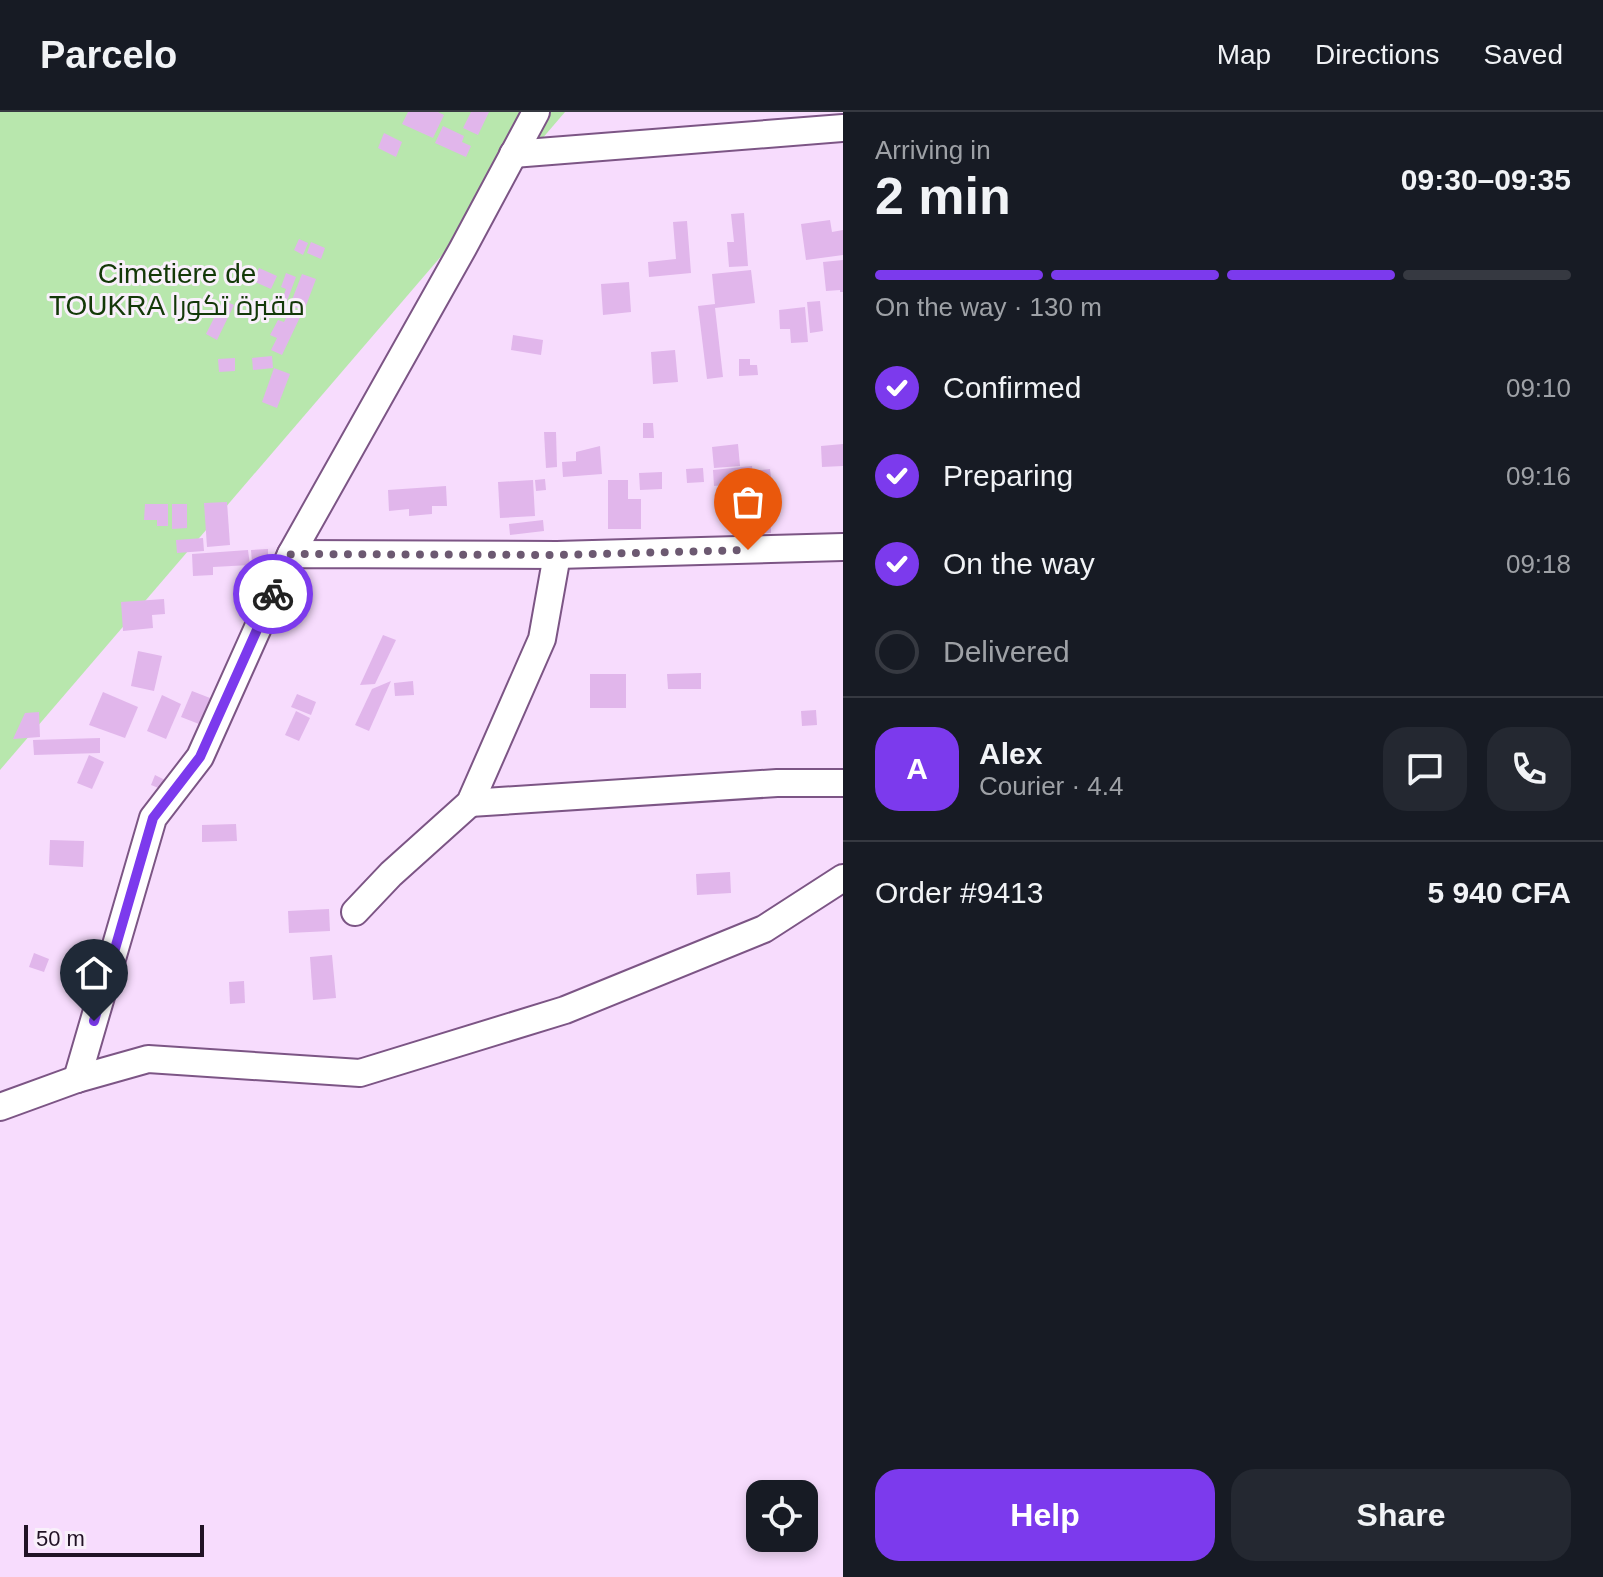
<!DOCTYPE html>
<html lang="en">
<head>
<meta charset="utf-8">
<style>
  :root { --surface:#171b24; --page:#242831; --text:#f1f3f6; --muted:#9ea1a6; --line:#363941; --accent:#7c3aed }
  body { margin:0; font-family:Arial,Cairo,sans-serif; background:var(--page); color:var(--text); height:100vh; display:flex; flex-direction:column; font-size:30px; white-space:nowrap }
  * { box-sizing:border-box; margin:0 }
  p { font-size:26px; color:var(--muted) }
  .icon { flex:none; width:44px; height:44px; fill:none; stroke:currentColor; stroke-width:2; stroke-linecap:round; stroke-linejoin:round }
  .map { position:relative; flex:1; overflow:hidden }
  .drawer { display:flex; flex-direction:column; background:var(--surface); width:760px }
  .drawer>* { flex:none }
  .buttons { position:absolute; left:746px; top:1368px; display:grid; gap:16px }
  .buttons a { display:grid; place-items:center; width:72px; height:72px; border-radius:16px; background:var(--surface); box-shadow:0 4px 12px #0003; font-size:40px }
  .scale { position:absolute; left:24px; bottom:20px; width:180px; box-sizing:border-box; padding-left:8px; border:4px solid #211225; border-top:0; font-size:22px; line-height:28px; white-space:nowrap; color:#211225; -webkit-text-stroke:6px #f9f0fb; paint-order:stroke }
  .pin { position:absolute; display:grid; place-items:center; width:68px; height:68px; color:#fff; margin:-82px -34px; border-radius:50% 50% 50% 0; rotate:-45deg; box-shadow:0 0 8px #0007 }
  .pin .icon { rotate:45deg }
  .courier { position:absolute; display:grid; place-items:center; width:80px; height:80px; margin:-40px; border:6px solid #7c3aed; border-radius:50%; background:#fff; color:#222; box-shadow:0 2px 10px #0007 }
  .overview em { font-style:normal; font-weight:700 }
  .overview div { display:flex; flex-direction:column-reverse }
  .overview { display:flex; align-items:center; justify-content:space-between; height:136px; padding:0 32px }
  h1 { font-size:52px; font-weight:700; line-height:60px }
  .bar { display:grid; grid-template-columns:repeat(4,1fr); gap:12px 8px; align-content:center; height:96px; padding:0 32px }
  .bar i { height:10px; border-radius:6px; background:var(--line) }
  .bar .on { background:var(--accent) }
  .bar p { grid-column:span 4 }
  .line { display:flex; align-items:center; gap:20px; padding:0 32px; border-top:2px solid var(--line) }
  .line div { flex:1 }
  .round { display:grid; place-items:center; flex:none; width:84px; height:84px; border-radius:24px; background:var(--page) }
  ol { padding:0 32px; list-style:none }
  li { display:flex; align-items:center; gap:24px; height:88px }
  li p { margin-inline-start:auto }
  li .icon { padding:8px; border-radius:50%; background:var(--accent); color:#fff; stroke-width:4 }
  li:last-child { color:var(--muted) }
  li i { width:44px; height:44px; border:4px solid var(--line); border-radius:50% }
  .cta { display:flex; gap:16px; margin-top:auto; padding:16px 32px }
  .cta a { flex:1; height:92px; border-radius:24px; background:var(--accent); color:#fff; font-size:32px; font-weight:700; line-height:92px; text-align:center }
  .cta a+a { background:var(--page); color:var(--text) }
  header { display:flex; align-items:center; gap:48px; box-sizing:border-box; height:112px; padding:0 40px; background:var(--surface); border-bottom:2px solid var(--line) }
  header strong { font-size:38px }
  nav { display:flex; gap:44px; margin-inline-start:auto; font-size:28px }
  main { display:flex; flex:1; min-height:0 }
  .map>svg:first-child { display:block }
  .green { fill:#b8e7ad }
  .building { fill:#e1b6eb }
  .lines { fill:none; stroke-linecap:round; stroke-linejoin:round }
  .street-casing { stroke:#7c5585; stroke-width:30 }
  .street { stroke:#fff; stroke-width:26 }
  .done { stroke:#6c5971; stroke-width:8; stroke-dasharray:0 14.4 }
  .route { stroke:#7c3aed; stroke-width:10 }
  .labels { text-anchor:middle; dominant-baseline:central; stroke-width:6; stroke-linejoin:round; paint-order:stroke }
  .park-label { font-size:28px; fill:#133908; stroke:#f9f0fb }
</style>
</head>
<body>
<header>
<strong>Parcelo</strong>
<nav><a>Map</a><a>Directions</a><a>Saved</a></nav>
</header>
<main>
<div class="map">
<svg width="843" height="1465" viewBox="0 0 843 1465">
  <rect width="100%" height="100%" fill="#f7dcfd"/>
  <path class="green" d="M0,0H565L0,658Z"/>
  <g class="building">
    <path d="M408,0H438L444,3L433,26L402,12Z"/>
    <path d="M471,0H489L478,23L463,16Z"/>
    <path d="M443,14L464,24L462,30L471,34L466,45L435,31Z"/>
    <path d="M384,21L402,30L396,45L378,36Z"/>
    <path d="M744,101L748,154L729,155L727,130H734L731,102Z"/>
    <path d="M830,108L832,120L843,118V143L806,148L801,112Z"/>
    <path d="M687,109L691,161L649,165L648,150L676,147L673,110Z"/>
    <path d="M299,127L308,131L303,143L294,138Z"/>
    <path d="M311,130L325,136L321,147L307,141Z"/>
    <path d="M843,148V180H840V178L826,179L823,150Z"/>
    <path d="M259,156L277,164L271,177L253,169Z"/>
    <path d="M751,158L755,191L715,196L723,265L707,267L698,194L715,192L712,162Z"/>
    <path d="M286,161L296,165L286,192L281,190L286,177L281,175Z"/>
    <path d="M302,162L316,167L304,199L290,193Z"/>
    <path d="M629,170L631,200L603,203L601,172Z"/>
    <path d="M223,188L234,193L217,228L206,222Z"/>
    <path d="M820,189L823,219L810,221L807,190Z"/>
    <path d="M805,195L808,230L791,231L790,217H780L779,198Z"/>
    <path d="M291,196L302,201L282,243L271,238L277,226L270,223L278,208L284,210Z"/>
    <path d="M513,223L543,228L541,243L511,238Z"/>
    <path d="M675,238L678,270L653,272L651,240Z"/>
    <path d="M272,244L273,256L253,258L252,246Z"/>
    <path d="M235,246V259L219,260L218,247Z"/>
    <path d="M739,247H750V253H757L758,263L739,264Z"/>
    <path d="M274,256L290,262L277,296L262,290Z"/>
    <path d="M643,311H653L654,326H643Z"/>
    <path d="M544,320H556L557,355L546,356Z"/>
    <path d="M738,332L740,354L714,356L712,335Z"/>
    <path d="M843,332V354L822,355L821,334Z"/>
    <path d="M600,334L602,362L563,365L562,350L576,349V340Z"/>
    <path d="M752,354L754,370L714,374L713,358Z"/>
    <path d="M703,356L704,370L687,371L686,357Z"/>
    <path d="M770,357L772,373L757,374L755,359Z"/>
    <path d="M662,360V377L640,378L639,361Z"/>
    <path d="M545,367L546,378L536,379L535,368Z"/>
    <path d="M533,368L535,404L500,406L498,370Z"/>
    <path d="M608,368H628V387H641V417H608Z"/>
    <path d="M446,374L447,394H432V402L409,404V397L389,399L388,378Z"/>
    <path d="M754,374L755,389L729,391L728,376Z"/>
    <path d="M227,390L230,433L207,435L204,391Z"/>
    <path d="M145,392H168V414H157V408H144Z"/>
    <path d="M172,392H187V416L172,417Z"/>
    <path d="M771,403V421H750L751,407Z"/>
    <path d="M543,408L544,419L510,423L509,412Z"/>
    <path d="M203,426L204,439L177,441L176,428Z"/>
    <path d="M268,437V450L252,451L251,438Z"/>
    <path d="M248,438L250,453L213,455V463L193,464L192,442Z"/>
    <path d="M164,487L165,502L152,503L153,516L123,519L121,490Z"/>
    <path d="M383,523L396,528L375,572L360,573Z"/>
    <path d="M138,539L162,544L154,579L131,574Z"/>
    <path d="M701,561V577H668L667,562Z"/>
    <rect x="590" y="562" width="36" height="34"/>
    <path d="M391,569L369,619L355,613L372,577Z"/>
    <path d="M413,569L414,583L395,584L394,571Z"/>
    <path d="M192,579L210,586L199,612L181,605Z"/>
    <path d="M103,580L138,595L125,626L89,613Z"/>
    <path d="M297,582L316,590L311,603L291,595Z"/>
    <path d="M162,583L181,592L166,627L147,619Z"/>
    <path d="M816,598L817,613L802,614L801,599Z"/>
    <path d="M296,599L310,606L299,629L285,623Z"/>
    <path d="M39,600L40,625L13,627L25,601Z"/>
    <path d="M100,626V641L34,643L33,628Z"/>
    <path d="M89,643L104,650L92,677L77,671Z"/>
    <path d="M155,663L165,668L161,677L151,673Z"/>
    <path d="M236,712L237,729L202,730V713Z"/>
    <path d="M50,728L84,729L83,755L49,753Z"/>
    <path d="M730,760L731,781L697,783L696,762Z"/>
    <path d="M329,797L330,819L289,821L288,799Z"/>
    <path d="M34,841L49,847L44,860L29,855Z"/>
    <path d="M332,843L336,886L313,888L310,845Z"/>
    <path d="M67,851L82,857L77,870L62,864Z"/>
    <path d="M244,869L245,891L230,892L229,870Z"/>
  </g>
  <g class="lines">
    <defs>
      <g id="street">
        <path d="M513,42L843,16"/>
        <path d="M291,442L462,138L536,0"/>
        <path d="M470,691L777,671H843"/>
        <path d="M355,800L391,762L470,691L542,527L557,443"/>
        <path d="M77,967L153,706L200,645L291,442L557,443L843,435"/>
        <path d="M0,995L77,967L148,947L360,961L565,898L764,817L843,766"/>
      </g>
    </defs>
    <use href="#street" class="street-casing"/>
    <use href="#street" class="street"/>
  </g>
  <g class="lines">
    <path class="done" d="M273,482L291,442L557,443L748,438"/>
    <path class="route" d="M94,909L153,706L200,645L273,482"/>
  </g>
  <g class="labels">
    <g class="park-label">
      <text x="177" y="161">Cimetiere de<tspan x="177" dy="32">TOUKRA مقبرة تكورا</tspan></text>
    </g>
  </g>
</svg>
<div class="buttons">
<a><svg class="icon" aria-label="locate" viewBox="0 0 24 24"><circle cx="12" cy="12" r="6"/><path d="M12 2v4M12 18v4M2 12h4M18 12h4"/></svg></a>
</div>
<div class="scale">50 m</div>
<div class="pin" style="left:748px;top:438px;background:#ea580c"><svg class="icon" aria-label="bag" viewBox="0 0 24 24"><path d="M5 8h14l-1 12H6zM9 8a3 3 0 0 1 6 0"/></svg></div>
<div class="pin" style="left:94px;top:909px;background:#1f2937"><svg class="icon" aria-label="home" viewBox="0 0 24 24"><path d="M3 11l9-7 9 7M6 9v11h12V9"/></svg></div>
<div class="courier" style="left:273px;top:482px"><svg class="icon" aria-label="bike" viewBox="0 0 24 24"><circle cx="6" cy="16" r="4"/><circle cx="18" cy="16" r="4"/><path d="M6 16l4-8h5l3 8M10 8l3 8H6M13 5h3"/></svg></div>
</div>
<section class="drawer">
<div class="overview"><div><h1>2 min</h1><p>Arriving in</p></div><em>09:30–09:35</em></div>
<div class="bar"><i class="on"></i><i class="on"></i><i class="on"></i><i></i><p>On the way · 130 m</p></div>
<ol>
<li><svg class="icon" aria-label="check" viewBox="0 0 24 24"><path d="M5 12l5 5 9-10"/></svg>Confirmed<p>09:10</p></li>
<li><svg class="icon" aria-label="check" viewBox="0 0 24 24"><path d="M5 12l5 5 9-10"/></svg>Preparing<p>09:16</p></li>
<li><svg class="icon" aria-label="check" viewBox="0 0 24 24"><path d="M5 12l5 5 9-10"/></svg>On the way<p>09:18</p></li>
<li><i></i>Delivered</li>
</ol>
<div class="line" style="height:144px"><b class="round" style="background:var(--accent);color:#fff">A</b><div><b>Alex</b><p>Courier · 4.4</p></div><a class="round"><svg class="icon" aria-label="chat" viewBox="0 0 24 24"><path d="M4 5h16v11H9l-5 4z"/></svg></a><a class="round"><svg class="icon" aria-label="phone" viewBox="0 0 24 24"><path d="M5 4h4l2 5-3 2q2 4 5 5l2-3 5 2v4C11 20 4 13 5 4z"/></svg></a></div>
<div class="line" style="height:104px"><div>Order #9413</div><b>5 940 CFA</b></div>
<div class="cta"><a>Help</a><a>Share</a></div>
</section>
</main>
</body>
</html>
